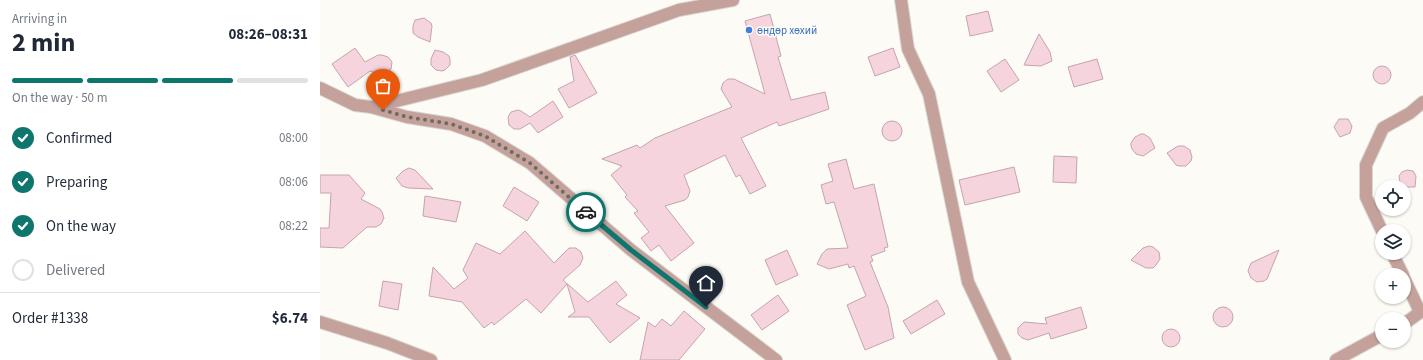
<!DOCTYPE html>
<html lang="en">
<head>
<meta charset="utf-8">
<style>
  :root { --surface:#fff; --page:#f6f6f7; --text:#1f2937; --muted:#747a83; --line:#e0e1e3; --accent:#0f766e }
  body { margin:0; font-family:"Source Sans 3",sans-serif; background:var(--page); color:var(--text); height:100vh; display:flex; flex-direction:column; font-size:15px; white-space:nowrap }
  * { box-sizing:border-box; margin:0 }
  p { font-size:13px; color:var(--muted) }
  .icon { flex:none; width:22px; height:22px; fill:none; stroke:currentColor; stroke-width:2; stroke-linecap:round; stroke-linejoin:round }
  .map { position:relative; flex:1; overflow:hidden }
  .side { display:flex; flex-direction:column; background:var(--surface); width:320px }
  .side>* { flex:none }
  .controls { position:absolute; left:1055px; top:180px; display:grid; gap:8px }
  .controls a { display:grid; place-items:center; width:36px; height:36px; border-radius:50%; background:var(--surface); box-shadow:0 1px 3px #0004; font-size:20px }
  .pin { position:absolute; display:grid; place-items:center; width:34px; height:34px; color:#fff; margin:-41px -17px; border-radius:50% 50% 50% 0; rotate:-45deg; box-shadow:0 0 4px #0007 }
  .pin .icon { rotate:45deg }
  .courier { position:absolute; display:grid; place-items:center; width:40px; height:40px; margin:-20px; border:3px solid #0f766e; border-radius:50%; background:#fff; color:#222; box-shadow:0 1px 5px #0007 }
  .summary em { font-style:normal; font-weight:700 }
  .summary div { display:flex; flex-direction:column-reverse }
  .summary { display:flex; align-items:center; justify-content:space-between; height:68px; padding:0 12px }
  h1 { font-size:26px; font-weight:700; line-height:30px }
  .bar { display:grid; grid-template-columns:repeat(4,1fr); gap:6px 4px; align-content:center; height:48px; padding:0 12px }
  .bar i { height:5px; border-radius:3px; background:var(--line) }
  .bar .on { background:var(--accent) }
  .bar p { grid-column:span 4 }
  .line { display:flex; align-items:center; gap:10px; padding:0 12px; border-top:1px solid var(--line) }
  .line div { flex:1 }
  ol { padding:0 12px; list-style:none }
  li { display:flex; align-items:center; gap:12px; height:44px }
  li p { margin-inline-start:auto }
  li .icon { padding:4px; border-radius:50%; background:var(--accent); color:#fff; stroke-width:4 }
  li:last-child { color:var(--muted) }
  li i { width:22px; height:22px; border:2px solid var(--line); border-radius:50% }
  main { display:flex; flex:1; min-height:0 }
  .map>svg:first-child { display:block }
  .building { fill:#f5d4de; stroke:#c5a4ae }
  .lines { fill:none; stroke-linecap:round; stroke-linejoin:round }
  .minor-casing { stroke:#dad8d1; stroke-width:14 }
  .minor { stroke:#c5a19c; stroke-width:12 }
  .done { stroke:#6f6b62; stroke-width:4; stroke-dasharray:0 7.2 }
  .route { stroke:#0f766e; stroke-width:5 }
  .shop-dot { fill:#3f7fe0; stroke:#fdfbf5; stroke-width:1.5 }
  .labels { text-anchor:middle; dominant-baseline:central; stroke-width:3; stroke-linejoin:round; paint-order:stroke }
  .shop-label { font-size:11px; fill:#366cbe; stroke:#fdfbf5; text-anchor:start }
</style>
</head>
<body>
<main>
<section class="side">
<div class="summary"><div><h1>2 min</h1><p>Arriving in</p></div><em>08:26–08:31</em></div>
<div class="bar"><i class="on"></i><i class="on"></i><i class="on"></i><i></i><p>On the way · 50 m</p></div>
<ol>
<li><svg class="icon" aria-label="check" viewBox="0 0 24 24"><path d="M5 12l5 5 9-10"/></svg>Confirmed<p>08:00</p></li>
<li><svg class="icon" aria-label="check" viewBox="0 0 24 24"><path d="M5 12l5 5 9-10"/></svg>Preparing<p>08:06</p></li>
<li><svg class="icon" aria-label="check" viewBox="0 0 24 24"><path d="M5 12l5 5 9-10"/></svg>On the way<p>08:22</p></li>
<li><i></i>Delivered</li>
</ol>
<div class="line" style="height:52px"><div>Order #1338</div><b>$6.74</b></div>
</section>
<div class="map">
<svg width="1103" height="360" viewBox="0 0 1103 360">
  <rect width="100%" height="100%" fill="#fdfbf5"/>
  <g class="building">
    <path d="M668,11L673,31L650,36L646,16Z"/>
    <path d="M450,14L461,56L458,57L471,100L505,92L509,109L459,126L457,122L421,138L446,186L430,194L420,175L416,177L405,155L364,175L370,191L368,197L365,200L345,206L374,243L351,261L339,245L331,251L321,238L329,232L314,213L318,211L305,197L307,195L291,175L302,166L282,159L317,145L320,148L335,138L412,107L401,89L403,83L408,79H414L445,94L425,21Z"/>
    <path d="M104,18L111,23L112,26L110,42L98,37L93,33V26L95,20Z"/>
    <path d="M719,34L730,52L732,61L721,66L704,65Z"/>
    <path d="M35,48L45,62L58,55H62L68,57L72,62L71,69L67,73L64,74L60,75L50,71L28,87L12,64Z"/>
    <path d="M573,48L580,67L555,76L548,57Z"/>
    <path d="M115,50L123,52L129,56L130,59V65L125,70L122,71L116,70L111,65V59Z"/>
    <path d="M255,55L277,93L249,108L238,89L254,81L250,57Z"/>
    <path d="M685,59L699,80L681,92L667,71Z"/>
    <path d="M777,59L783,79L754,87L748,67Z"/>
    <circle cx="1062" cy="75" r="9"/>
    <path d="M233,101L243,117L218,133L210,123L200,129H194L189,125L188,117L191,112L198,110L201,111L210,117Z"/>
    <path d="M1019,119H1028L1032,126L1030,133L1020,137L1014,127Z"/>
    <circle cx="572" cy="131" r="10"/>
    <path d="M821,134H824L830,138L835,148L823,156L816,154L812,149L811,146V143L815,137Z"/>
    <path d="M858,146H864L870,150L872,157L871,161L866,166H859L856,165L847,153Z"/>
    <path d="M734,156L757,157L756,183L733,182Z"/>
    <path d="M526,159L534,189L554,184L568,247L564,248L565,251L551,256L553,261L550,262L568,307L574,338L545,350L527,305L546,296L534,266L529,268L528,264L509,269L497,264L502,254L507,249L528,248L514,202L506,204L501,185L513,181L508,164Z"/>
    <path d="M694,167L700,192L645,205L639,180Z"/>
    <path d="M89,168L95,170L113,189L88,188L82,186L76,178L83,171Z"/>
    <path d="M1087,170L1093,171L1096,176L1095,187H1086L1080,182L1079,176L1082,172Z"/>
    <path d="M0,175H29L45,193L41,199L60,209L62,212L64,218L61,224L56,227H47L23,248L0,247V228H9L11,193H0Z"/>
    <path d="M194,187L219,202L207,221L183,206Z"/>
    <path d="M105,196L141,202L136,222L103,216Z"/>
    <path d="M205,231L234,263L249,248H256L261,252L263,258L260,265L243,280L268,302L296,281L307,295L296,304L320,318L290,343L269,317H248L255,312L247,284L221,313L206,299L174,325L172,322L164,328L142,302L109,296L113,267L134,289L148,278L143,270L156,243L180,254Z"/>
    <path d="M829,246L833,247L839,252L840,259L836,265L833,268H826L811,260L823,248Z"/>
    <path d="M467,250L478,275L456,285L445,260Z"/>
    <path d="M959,250L947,279L944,281L937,282L931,278L928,271L931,263Z"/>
    <path d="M63,281L82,284L78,310L59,306Z"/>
    <path d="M458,295L469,311L442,330L431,315Z"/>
    <path d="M617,300L625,314L591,334L583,321Z"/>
    <circle cx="903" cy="317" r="10"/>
    <path d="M761,307L767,328L731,339L729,333L708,340L702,338L698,334V328L704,322L727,324L725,318Z"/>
    <path d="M364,311L385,329L359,360H320L328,322L335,327L342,319L351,326Z"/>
    <circle cx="851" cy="338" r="9"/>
  </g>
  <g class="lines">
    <defs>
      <g id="minor">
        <path d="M581,0L588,49L609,94L648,282L685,360"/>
        <path d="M0,88L35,105L51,107L87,117L131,124L165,136L210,163L311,250L456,360"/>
        <path d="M52,107L162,80L359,10L413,0"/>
        <path d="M1062,231L1046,197V165L1063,128L1090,113L1103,102"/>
        <path d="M1072,253L1083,275"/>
        <path d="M1084,278L1100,312"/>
        <path d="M0,322L67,343L111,360"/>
        <path d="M1084,324L1103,310"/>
        <path d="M1016,360L1062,335"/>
      </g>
    </defs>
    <use href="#minor" class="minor-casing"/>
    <use href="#minor" class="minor"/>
  </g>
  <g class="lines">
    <path class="done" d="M63,110L87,117L131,124L165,136L210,163L266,212"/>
    <path class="route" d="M266,212L311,250L386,307"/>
  </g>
  <circle class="shop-dot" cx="429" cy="30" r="4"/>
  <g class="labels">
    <g class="shop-label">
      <text x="437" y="30">өндөр хөхий</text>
    </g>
  </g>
</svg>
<div class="controls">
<a><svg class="icon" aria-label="locate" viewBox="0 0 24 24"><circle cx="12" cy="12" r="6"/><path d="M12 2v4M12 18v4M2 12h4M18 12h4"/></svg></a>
<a><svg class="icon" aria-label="layers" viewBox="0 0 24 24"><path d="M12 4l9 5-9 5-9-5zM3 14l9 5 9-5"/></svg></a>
<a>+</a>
<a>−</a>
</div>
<div class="pin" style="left:63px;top:110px;background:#ea580c"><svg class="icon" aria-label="bag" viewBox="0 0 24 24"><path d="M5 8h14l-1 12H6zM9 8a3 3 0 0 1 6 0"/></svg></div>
<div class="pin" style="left:386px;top:307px;background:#1f2937"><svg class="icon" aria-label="home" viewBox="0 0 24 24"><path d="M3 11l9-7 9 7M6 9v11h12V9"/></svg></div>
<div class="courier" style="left:266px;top:212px"><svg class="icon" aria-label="car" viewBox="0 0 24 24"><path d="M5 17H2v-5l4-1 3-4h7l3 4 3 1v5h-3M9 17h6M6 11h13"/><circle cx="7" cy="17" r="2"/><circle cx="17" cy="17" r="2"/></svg></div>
</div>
</main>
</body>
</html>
